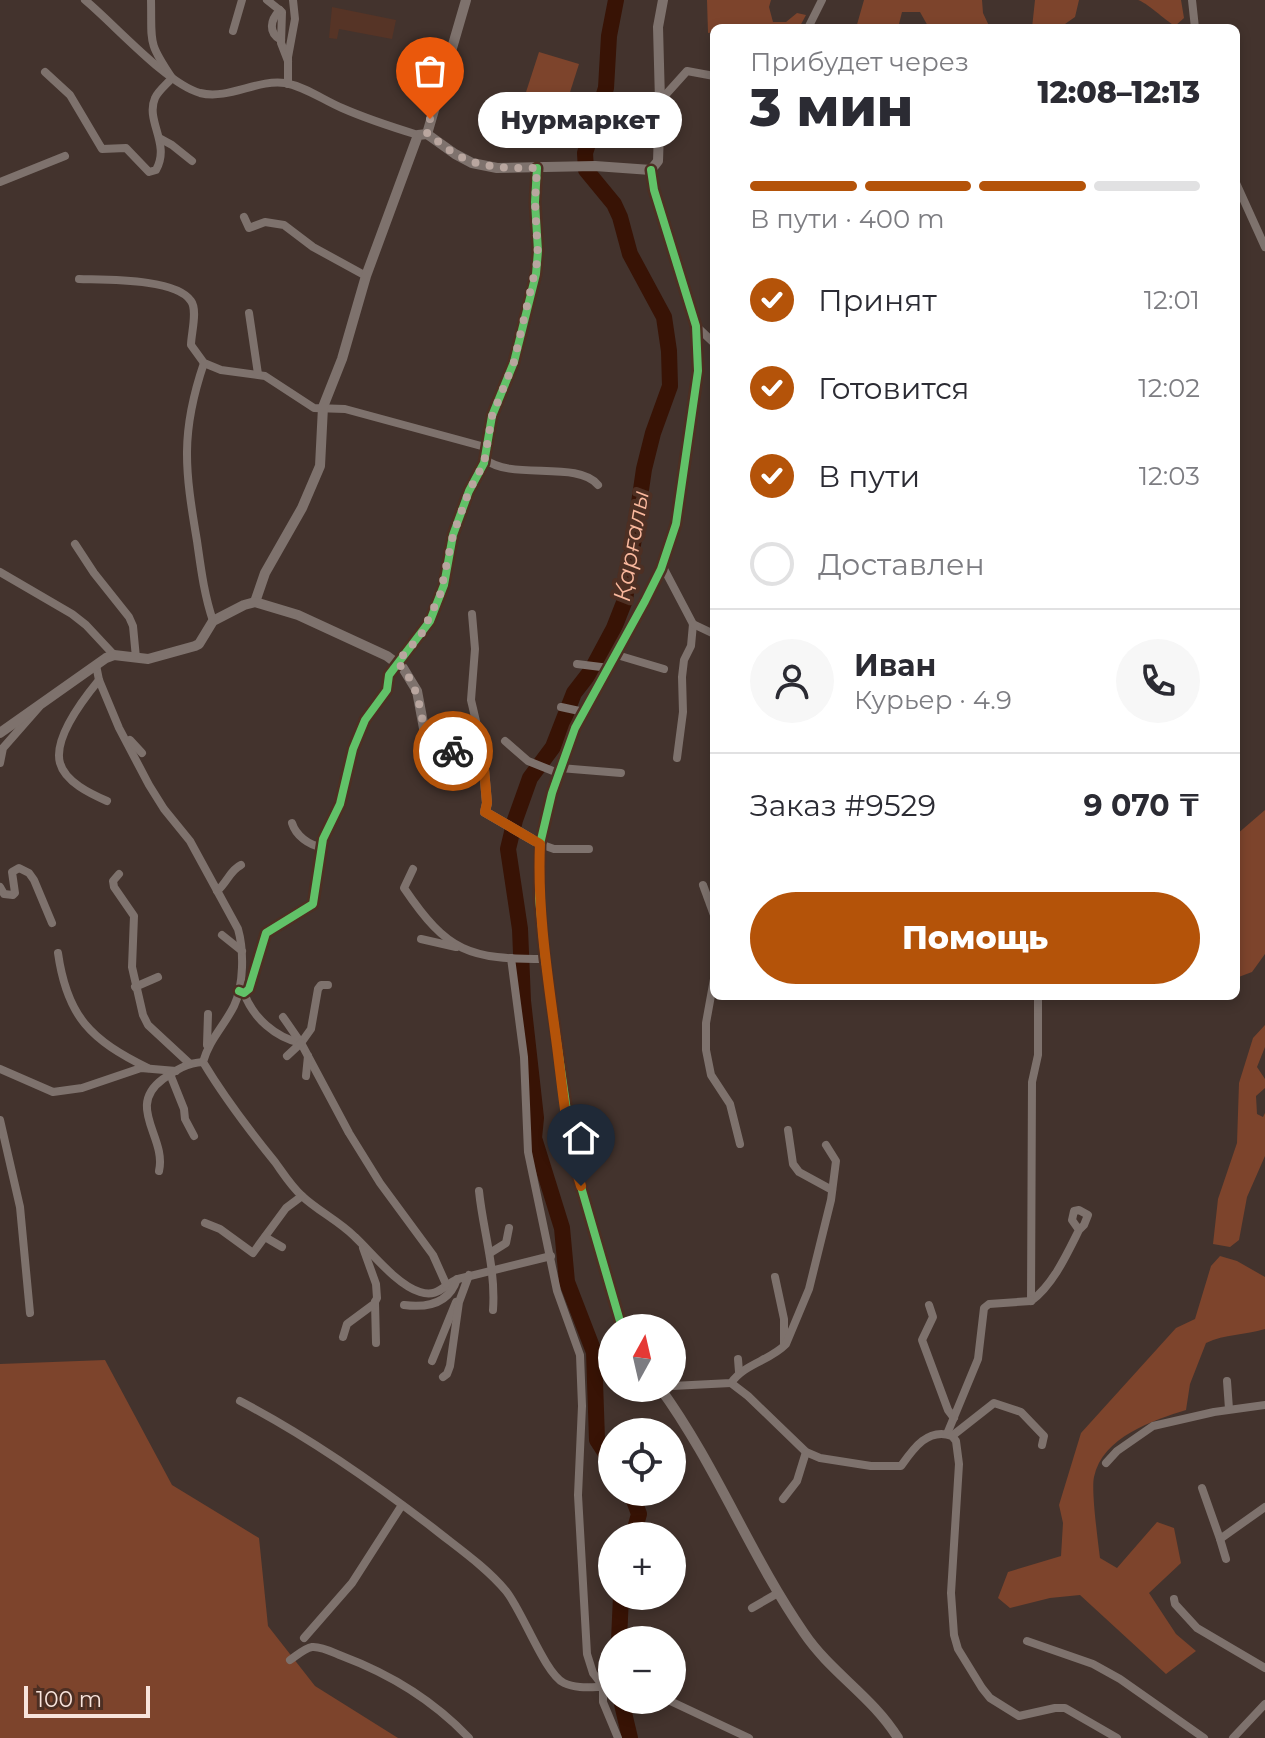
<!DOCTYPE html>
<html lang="ru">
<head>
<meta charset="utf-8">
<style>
  :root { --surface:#fff; --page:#f7f7f7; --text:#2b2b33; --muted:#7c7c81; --line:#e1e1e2; --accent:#b45309 }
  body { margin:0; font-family:Montserrat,sans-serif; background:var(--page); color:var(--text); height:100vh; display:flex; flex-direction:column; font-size:30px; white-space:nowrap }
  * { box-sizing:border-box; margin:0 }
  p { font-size:26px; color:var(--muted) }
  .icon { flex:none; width:44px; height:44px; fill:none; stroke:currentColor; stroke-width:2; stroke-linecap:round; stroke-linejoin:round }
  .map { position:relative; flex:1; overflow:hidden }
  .sheet { position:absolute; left:710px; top:24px; width:530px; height:976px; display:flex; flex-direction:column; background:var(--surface); border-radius:12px; box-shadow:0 4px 12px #0003 }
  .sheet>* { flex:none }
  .needle { width:52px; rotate:8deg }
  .fabs { position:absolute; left:598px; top:1314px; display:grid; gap:16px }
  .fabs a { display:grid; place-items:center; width:88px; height:88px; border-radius:50%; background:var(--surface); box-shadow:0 4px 12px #0003; font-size:40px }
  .scale { position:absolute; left:24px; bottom:20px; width:126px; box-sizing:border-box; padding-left:8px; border:4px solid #f8e4dc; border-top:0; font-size:22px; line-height:28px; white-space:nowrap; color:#f8e4dc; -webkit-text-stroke:6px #4d2f23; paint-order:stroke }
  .pin { position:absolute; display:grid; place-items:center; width:68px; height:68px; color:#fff; margin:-82px -34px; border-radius:50% 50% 50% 0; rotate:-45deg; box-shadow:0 0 8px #0007 }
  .pin .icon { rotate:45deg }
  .courier { position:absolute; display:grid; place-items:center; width:80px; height:80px; margin:-40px; border:6px solid #b45309; border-radius:50%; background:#fff; color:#222; box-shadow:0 2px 10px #0007 }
  .bubble { position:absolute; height:56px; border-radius:28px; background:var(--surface); box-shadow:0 4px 12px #0003; font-size:26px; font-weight:800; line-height:56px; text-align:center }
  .head em { font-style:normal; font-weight:800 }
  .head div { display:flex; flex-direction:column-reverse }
  .head { display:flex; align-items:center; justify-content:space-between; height:136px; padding:0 40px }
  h1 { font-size:52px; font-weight:800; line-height:60px }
  .bar { display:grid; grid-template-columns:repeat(4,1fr); gap:12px 8px; align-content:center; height:96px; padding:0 40px }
  .bar i { height:10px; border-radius:6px; background:var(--line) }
  .bar .active { background:var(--accent) }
  .bar p { grid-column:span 4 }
  .line { display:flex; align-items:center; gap:20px; padding:0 40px; border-top:2px solid var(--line) }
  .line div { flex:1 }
  .round { display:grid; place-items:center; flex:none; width:84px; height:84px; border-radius:42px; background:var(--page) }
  ol { padding:0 40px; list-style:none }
  li { display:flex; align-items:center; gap:24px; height:88px }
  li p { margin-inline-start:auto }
  li .icon { padding:8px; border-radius:50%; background:var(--accent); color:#fff; stroke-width:4 }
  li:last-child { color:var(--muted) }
  li i { width:44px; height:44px; border:4px solid var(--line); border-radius:50% }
  .action { display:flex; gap:16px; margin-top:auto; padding:16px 40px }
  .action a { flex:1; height:92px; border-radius:48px; background:var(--accent); color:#fff; font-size:32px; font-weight:800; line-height:92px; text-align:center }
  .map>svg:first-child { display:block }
  .built { fill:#563426 }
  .green { fill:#7d442c }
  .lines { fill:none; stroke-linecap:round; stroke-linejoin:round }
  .river { stroke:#381305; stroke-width:16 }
  .minor { stroke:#7e726d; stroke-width:8 }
  .tertiary { stroke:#7e726d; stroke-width:10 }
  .cycleway-casing { stroke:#4d2f23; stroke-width:13 }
  .cycleway { stroke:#61c268; stroke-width:8 }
  .done { stroke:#b9a69f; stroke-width:8; stroke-dasharray:0 14.4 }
  .route { stroke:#b45309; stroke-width:10 }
  .labels { text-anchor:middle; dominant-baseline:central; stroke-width:8; stroke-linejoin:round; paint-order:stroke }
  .water-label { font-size:24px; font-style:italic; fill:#fab89d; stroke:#4d2f23 }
</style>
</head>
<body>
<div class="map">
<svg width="1265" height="1738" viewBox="0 0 1265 1738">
  <rect width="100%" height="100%" fill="#43332d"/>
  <path class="built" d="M332,7L396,20L392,39L339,29L337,39L329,38Z"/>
  <g class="green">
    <path d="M707,0H771L769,7L773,22H786L797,13L806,15L799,28H714V32L708,33Z"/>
    <path d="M864,0H982L983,13L990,28H929L920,12H902L898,28H856Z"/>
    <path d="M1035,0H1079L1075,17L1065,24L1064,28H1032Z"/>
    <path d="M1138,0H1181L1184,18L1175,26C1165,20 1146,2 1138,0Z"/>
    <path d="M539,52L579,64L556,136L516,123Z"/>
    <path d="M1265,810V954L1252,972L1236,978V835Z"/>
    <path d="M1265,1025V1047L1257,1067L1265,1079V1088L1256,1096L1257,1114L1263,1117L1265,1113V1156L1247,1197L1239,1240L1230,1247L1213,1244L1218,1199L1237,1143L1239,1083L1253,1038Z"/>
    <path d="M1220,1256L1237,1261L1265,1277V1329C1245,1335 1225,1334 1206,1343L1190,1384L1186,1410C1154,1420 1102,1437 1094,1477C1091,1491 1098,1541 1100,1558L1117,1568L1157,1522L1174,1528L1181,1563L1149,1593L1176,1634L1196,1651L1166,1674L1080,1595L1050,1598L1010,1608L998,1598L1008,1572L1061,1556L1063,1523L1059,1505L1081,1433L1176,1328L1195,1319L1211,1266Z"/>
    <path d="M105,1360L172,1485L259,1538L268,1626L315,1686L398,1738H0V1364Z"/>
  </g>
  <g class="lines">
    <g class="river">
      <path d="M612,1463L597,1440L594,1352L567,1282L562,1228L534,1138L536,1118L523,1001L520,929L508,849L515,820L530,778L553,747L574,693L591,671L614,628L625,600L644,469L653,433L670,386L669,351L664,317L630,254L620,217L614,204L586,170L585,153L606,88L609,36L616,0"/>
      <path d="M631,1492L639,1514L633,1536"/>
      <path d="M619,1640L621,1596"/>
      <path d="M621,1700L630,1738"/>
    </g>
    <g class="minor">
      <path d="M85,0C114,24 167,84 200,93C229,100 257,79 285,83C306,87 323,100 342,108C367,119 392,127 418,135"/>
      <path d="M267,0L282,12L281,43L288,61"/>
      <path d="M1192,0L1195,28"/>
      <path d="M280,10C270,20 268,33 281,40"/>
      <path d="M808,28L822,0"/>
      <path d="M233,31L242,0"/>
      <path d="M45,72L70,95L102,149L126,148L149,172L156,170C171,144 145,121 155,98C158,91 167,84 172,78C147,41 152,43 151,0"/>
      <path d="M288,84V57L295,19L293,0"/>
      <path d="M660,101L687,71L714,76"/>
      <path d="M161,139L172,145L192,161"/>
      <path d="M0,182L65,156"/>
      <path d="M1236,183L1265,247"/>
      <path d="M244,217L249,228L265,222L284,225L313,247L366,276"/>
      <path d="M79,279C104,280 176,278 191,301C198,310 191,334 191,345L204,363L221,370L265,376L314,408L345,409L485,447"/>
      <path d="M249,313L258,374"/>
      <path d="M696,326L714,343"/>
      <path d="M204,363C180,433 185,470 197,541C201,569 204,594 213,621"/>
      <path d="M485,459C510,481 578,460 598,485"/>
      <path d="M75,544L94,573L129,617L133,626L136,658"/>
      <path d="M662,565L693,624L691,646L684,660L682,677L683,712L677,758"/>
      <path d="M0,572L72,614L86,625L114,655"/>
      <path d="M472,614L475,649L471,700L482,747"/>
      <path d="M693,624L714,634"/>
      <path d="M617,655L664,669"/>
      <path d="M577,664L609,668"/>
      <path d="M96,665L99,680L119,728L149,785L164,809L190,841L238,929C244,950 244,985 234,1006C224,1026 209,1040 203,1062C224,1097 249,1130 275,1162C283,1173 291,1186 302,1196C318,1211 339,1221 355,1237C372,1253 397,1285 420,1292C438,1298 443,1285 458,1279L551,1256"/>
      <path d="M99,680C85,697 53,738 60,763C65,782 91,794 107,801"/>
      <path d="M561,707L584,712"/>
      <path d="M130,740L142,753"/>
      <path d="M505,741L528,761L558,773"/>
      <path d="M0,763L3,748L39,707"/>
      <path d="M560,768L621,773"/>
      <path d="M292,823C296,836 309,845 321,847"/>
      <path d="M540,844L554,849H589"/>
      <path d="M413,869L404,888C448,953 469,959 545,959"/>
      <path d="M119,874L113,881L114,887L134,916L132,967L143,1015L148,1025L189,1063"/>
      <path d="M703,885L714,915"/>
      <path d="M0,887L4,894L13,895L15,893L12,872L19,868L29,873L34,880L52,923"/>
      <path d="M217,891C227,883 230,870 241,865"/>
      <path d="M222,935L242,951"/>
      <path d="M421,939L456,947"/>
      <path d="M58,953C67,1017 91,1040 148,1068"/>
      <path d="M511,958L524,1057L528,1152L557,1291L580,1355L582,1406L578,1495L587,1654L593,1673L603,1686V1702L618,1738"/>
      <path d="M714,979L706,1023V1050L711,1075L730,1104L740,1144"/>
      <path d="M135,987L158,977"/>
      <path d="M239,991L244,993L249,989L266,933L313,904L323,839L340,804L353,749L365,720L387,690L389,675L430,621L444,585L453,535L469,491L484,463L492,416L514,362L536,274L538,251L535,202L537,168"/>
      <path d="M244,993C253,1018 276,1038 301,1043L311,1029L318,989L321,985H328"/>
      <path d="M283,1017L301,1043L349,1133L380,1183L433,1255L446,1284"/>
      <path d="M207,1045L208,1014"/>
      <path d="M287,1056L301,1043"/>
      <path d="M0,1069L53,1092L82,1088L141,1068L176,1071"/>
      <path d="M170,1074L184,1109L185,1119L194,1136"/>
      <path d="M306,1076L308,1056"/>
      <path d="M0,1120L20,1207L30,1313"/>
      <path d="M788,1130L793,1164L799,1172L832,1190"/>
      <path d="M159,1171C167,1137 125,1107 163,1079C176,1070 187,1063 203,1062"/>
      <path d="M479,1191C483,1231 496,1268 493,1310"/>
      <path d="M205,1223L220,1229L253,1253L286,1208L302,1196"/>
      <path d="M265,1237L282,1247"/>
      <path d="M490,1253L506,1243L509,1228"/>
      <path d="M775,1277L784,1319V1345"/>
      <path d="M1031,1301L1032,1082L1038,1055V996"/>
      <path d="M1031,1301C1053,1285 1067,1254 1079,1230L1084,1225L1088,1215L1079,1210L1074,1211L1072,1220L1079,1230"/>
      <path d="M375,1302L376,1343"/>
      <path d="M404,1305C427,1308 449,1304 457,1279"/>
      <path d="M929,1305L933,1317L922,1340L948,1410L954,1418"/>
      <path d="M343,1337L347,1324L374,1304L377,1298L376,1284L363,1248"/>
      <path d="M738,1359L739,1372"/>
      <path d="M432,1361L456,1302"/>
      <path d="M443,1377L447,1374L450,1366L459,1302L469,1275"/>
      <path d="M1227,1381L1229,1409"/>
      <path d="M731,1383L748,1396L806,1452L820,1458L871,1466H901C913,1449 928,1427 952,1436L956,1441L959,1464L951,1593L954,1635L958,1649L982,1688L990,1698L1019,1716L1055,1708H1065L1117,1738"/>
      <path d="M672,1386L731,1383C745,1363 770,1361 786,1344L809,1289L831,1200L836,1161L826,1145"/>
      <path d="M240,1401C309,1437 372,1481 433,1528C458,1548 486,1567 506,1591C523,1612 545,1674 564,1683C578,1690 597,1686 612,1687"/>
      <path d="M947,1434L978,1359L984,1308L989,1304L1031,1301"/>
      <path d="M952,1436L994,1403L1021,1412L1044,1436L1042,1445"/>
      <path d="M1106,1463L1117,1451L1153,1426L1214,1412L1265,1405"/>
      <path d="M1202,1488L1220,1539L1265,1507"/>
      <path d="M783,1499L797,1481L806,1452"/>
      <path d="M1220,1539L1226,1559"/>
      <path d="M1174,1599L1175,1604L1197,1628L1265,1668"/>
      <path d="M752,1608L778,1593"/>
      <path d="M304,1638L352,1583L402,1505"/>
      <path d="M1027,1641L1093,1664L1120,1679L1204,1738"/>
      <path d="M290,1660C296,1656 305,1648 312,1647C322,1646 334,1653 342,1656C390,1674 433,1700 469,1738"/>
      <path d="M668,1700L749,1738"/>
      <path d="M1233,1738L1265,1704"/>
    </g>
    <g class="tertiary">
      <path d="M427,134L455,154L472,163L497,168L595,166L651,170"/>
      <path d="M427,134L466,0"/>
      <path d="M651,170L658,161L660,101L658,27L663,0"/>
      <path d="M255,602L265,573L302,508L320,466L323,407L342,359L366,276L418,135L427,134"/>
      <path d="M0,733L106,658L114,655L148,659L195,646L199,644L213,621L244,605L255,602L298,615L387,656L403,668L417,691L426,739C445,755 460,750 482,745"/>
      <path d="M482,747L487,803L485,812L540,844"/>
      <path d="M622,1328L575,1166L545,959L539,898L540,844L552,793L575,728L645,601L661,569L676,524L698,371L696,326L654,190L651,170"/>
      <path d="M660,1388C716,1465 750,1555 804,1633C831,1673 872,1696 898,1738"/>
    </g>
    <defs>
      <g id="cycleway">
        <path d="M239,991L244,993L249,989L266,933L313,904L323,839L340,804L353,749L365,720L387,690L389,675L430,621L444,585L453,535L469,491L484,463L492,416L514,362L536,274L538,251L535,202L537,168"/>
        <path d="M622,1328L575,1166L545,959L539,898L540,844L552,793L575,728L645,601L661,569L676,524L698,371L696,326L654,190L651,170"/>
      </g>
    </defs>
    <use href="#cycleway" class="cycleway-casing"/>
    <use href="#cycleway" class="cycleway"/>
  </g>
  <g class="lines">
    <path class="done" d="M430,119L427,134C436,139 444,147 454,153C479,169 508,168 537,168L535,202L538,258L514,362L492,416L484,463L469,491L453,535L440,595L421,635L397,662C419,684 420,710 426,739L438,747L453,751"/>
    <path class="route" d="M453,751L482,745L487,803L485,812L540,844C537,912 548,978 557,1046C563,1093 567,1141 581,1186"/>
  </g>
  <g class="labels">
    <g class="water-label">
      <text transform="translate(631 546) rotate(-80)">Қарғалы</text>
    </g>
  </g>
</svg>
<div class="fabs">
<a><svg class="needle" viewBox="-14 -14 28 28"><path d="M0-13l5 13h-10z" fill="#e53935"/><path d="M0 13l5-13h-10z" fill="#7c7c81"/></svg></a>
<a><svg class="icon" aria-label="locate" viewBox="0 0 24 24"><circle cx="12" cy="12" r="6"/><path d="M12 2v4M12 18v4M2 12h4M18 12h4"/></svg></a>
<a>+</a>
<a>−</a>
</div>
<div class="scale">100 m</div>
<div class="pin" style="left:430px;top:119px;background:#ea580c"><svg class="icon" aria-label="bag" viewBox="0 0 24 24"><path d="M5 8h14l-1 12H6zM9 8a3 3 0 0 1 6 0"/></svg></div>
<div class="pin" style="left:581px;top:1186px;background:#1f2937"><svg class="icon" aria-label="home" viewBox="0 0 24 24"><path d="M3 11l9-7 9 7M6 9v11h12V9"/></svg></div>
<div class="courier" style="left:453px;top:751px"><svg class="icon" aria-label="bike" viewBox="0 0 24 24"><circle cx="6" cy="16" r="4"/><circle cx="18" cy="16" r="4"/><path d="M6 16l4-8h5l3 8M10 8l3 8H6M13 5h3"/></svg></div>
<div class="bubble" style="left:478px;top:92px;width:204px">Нурмаркет</div>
<section class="sheet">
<div class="head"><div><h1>3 мин</h1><p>Прибудет через</p></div><em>12:08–12:13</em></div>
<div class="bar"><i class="active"></i><i class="active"></i><i class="active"></i><i></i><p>В пути · 400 m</p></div>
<ol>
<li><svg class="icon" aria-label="check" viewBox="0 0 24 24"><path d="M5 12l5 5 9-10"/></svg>Принят<p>12:01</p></li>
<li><svg class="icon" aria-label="check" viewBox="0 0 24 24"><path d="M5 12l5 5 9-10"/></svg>Готовится<p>12:02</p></li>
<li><svg class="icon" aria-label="check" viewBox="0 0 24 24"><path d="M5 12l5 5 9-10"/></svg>В пути<p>12:03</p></li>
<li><i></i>Доставлен</li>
</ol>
<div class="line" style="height:144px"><a class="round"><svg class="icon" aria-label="person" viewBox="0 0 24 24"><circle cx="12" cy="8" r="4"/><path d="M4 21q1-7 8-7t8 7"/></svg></a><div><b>Иван</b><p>Курьер · 4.9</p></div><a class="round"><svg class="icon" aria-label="phone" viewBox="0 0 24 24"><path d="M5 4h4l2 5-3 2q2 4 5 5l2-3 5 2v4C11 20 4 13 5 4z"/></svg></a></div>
<div class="line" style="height:104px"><div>Заказ #9529</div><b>9 070 ₸</b></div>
<div class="action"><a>Помощь</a></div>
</section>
</div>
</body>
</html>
